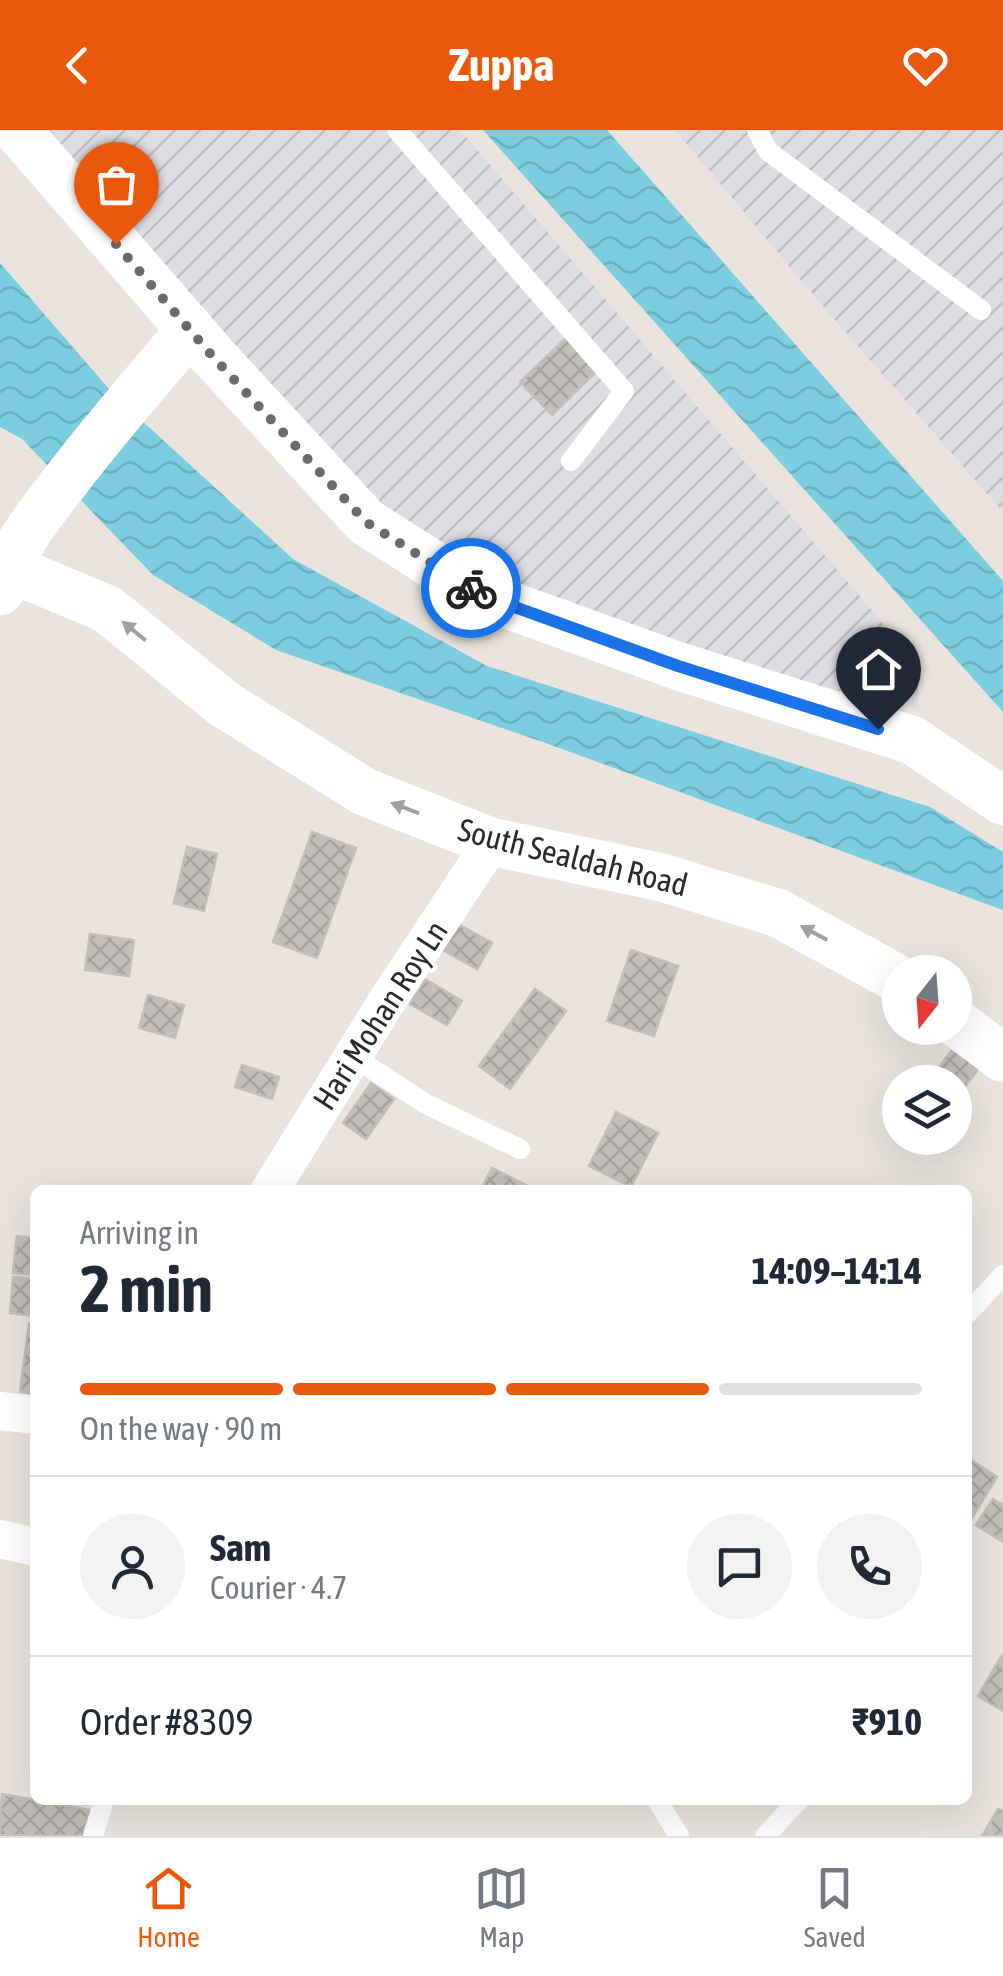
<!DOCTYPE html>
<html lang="en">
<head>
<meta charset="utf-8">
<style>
  :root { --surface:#fff; --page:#f2f2f3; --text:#1f2937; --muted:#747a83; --line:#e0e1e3; --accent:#ea580c }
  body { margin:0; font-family:"Asap Condensed",sans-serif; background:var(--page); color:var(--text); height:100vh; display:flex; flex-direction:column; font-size:38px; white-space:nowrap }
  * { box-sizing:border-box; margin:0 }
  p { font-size:32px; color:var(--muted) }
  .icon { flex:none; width:55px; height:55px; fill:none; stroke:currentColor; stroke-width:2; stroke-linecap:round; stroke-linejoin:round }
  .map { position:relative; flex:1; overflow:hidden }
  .sheet { position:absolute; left:30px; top:1055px; width:942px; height:620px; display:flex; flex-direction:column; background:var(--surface); border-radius:15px; box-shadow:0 10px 40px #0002 }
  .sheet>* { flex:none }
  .needle { width:65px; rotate:197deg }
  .fabs { position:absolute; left:882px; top:825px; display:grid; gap:20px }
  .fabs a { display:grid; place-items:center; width:90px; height:90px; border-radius:50%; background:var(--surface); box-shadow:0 10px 40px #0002; font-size:50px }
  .pin { position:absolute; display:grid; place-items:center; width:85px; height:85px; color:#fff; margin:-102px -42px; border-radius:50% 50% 50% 0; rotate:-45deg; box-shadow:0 0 10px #0007 }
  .pin .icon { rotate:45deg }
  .courier { position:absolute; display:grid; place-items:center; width:100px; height:100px; margin:-50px; border:8px solid #1a73e8; border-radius:50%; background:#fff; color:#222; box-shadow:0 2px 12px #0007 }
  .head em { font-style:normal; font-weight:700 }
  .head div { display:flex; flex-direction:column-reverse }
  .head { display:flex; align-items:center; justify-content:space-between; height:170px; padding:0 50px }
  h1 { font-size:65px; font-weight:700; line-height:75px }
  .bar { display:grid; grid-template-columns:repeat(4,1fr); gap:15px 10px; align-content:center; height:120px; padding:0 50px }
  .bar i { height:12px; border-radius:8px; background:var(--line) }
  .bar .selected { background:var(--accent) }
  .bar p { grid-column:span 4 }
  .line { display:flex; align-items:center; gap:25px; padding:0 50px; border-top:2px solid var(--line) }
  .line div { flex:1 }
  .round { display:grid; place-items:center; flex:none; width:105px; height:105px; border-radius:52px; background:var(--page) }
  header { display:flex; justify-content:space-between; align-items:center; height:130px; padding:0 50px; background:var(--accent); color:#fff; font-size:45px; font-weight:700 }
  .tabs { display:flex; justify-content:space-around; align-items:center; height:140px; border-top:2px solid var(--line); background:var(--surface); font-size:28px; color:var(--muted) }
  .tabs a { display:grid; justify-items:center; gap:5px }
  .tabs .selected { color:var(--accent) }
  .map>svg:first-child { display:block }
  .industrial { fill:url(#industrial-furrows) }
  .water { fill:url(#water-waves) }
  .building { fill:url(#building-cross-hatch); stroke:#c5bfb7; stroke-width:2.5 }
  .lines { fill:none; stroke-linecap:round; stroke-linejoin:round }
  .service { stroke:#fff; stroke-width:20 }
  .minor { stroke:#fff; stroke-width:38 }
  .tertiary { stroke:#fff; stroke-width:48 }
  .oneway { fill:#9f9f9f }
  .done { stroke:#6d6b69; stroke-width:10; stroke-dasharray:0 18 }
  .route { stroke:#1a73e8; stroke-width:12 }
  .labels { text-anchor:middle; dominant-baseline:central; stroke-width:8; stroke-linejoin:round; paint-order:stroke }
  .street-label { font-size:32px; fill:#2a2a2a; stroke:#fff }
</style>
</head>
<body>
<header><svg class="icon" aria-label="back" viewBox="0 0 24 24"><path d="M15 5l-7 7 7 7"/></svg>Zuppa<svg class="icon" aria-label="heart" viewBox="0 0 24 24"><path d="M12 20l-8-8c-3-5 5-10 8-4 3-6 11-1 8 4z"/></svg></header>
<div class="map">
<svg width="1003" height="1706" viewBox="0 0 1003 1706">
  <defs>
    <pattern id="industrial-furrows" width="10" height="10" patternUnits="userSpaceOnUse" patternTransform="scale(2.5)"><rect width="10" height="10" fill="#dedde3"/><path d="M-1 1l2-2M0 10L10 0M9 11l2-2" fill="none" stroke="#bfbec3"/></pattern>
    <pattern id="water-waves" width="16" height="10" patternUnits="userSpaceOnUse" patternTransform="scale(2.5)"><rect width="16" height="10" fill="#7ccde0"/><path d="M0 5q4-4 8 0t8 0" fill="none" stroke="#6bb0c0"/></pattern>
    <pattern id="building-cross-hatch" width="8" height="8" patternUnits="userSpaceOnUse" patternTransform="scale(2.5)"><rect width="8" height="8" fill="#c3bfb9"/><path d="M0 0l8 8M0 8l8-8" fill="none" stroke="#a8a49f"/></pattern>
  </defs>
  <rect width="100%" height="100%" fill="#eae4dd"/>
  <g class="industrial">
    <path d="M40,0H460L917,533L919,580L740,536L496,453L375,381Z"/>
    <path d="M675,0H1003V382L821,174Z"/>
  </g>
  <g class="water">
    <path d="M483,0H607L1003,451V582Z"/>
    <path d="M0,133L116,267L293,429L487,536L930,677L1003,722V780L554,616L276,520L153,445L22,309L0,297Z"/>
  </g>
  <g class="building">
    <path d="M569,205L601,237L552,285L520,252Z"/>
    <path d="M312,702L356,718L317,828L273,812Z"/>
    <path d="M187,717L217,724L204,781L174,773Z"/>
    <path d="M458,794L492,813L477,839L443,820Z"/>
    <path d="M90,804L134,810L129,846L85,840Z"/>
    <path d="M631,820L678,836L654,906L607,891Z"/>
    <path d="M425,849L462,871L447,895L410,874Z"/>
    <path d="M535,859L566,881L510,959L479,936Z"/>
    <path d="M148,865L184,875L175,908L139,898Z"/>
    <path d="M957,913L983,932L955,971V952H928Z"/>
    <path d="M242,935L279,947L272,969L235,957Z"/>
    <path d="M371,953L394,969L366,1009L343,993Z"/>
    <path d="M616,982L658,1003L631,1057L589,1036Z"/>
    <path d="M492,1038L536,1060H481Z"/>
    <path d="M17,1106L35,1108V1145L13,1143Z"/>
    <path d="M13,1147L35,1149V1186L10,1183Z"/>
    <path d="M29,1193H35V1264L20,1262Z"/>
    <path d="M968,1328L997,1347L970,1391L968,1390Z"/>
    <path d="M993,1369L1003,1375V1412L976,1395Z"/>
    <path d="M1002,1525L1003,1526V1581L978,1566Z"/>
    <path d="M2,1664L89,1680L84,1706L0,1705Z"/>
    <path d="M998,1679L1003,1681V1706H982Z"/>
  </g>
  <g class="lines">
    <g class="service">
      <path d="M397,0L624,261L571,331"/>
      <path d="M757,0L768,21L981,180"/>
      <path d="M352,926L426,974L520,1019"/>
      <path d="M968,1183L1003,1145"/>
      <path d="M657,1670L679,1706"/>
      <path d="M93,1706L104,1670"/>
      <path d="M765,1706L799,1670"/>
    </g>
    <g class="minor">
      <path d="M270,1060L387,871L492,712"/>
      <path d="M0,1281L35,1285"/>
      <path d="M0,1409L35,1417"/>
    </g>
    <g class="tertiary">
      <path d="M17,0L214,227L366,392L481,465L678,536L912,610L1003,671"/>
      <path d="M0,434L107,479L224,574L365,662L492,712L660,747L778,783L900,850"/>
      <path d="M0,461C11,418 40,384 67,349C106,298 149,249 190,200"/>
      <path d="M955,892L1003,928"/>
    </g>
  </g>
  <defs><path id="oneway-solid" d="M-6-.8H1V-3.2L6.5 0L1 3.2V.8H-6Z" transform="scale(2.5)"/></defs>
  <g class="oneway">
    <use href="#oneway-solid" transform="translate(134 501) rotate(-141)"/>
    <use href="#oneway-solid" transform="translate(405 678) rotate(-159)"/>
    <use href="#oneway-solid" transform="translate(814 803) rotate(-152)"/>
  </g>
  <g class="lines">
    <path class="done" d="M116,114L214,228L366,392L471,458"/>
    <path class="route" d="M471,458L481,465L678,536L878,599"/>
  </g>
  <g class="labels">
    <g class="street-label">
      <text transform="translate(573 727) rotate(14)">South Sealdah Road</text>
      <text transform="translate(380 885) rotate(-57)">Hari Mohan Roy Ln</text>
    </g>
  </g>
</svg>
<div class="fabs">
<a><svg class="needle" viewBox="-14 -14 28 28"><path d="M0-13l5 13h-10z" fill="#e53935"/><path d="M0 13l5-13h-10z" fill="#747a83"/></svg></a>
<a><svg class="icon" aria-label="layers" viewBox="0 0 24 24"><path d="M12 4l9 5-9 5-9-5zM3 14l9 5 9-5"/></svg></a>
</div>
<div class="pin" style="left:116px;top:114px;background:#ea580c"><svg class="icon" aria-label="bag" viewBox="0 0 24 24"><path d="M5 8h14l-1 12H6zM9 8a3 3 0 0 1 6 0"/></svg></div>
<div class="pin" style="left:878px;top:599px;background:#1f2937"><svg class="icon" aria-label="home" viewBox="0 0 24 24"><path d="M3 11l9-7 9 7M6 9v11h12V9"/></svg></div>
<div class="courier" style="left:471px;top:458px"><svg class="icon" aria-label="bike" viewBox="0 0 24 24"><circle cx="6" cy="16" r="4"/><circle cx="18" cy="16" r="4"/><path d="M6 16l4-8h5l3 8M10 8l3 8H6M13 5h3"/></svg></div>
<section class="sheet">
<div class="head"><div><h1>2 min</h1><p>Arriving in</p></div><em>14:09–14:14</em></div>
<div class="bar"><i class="selected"></i><i class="selected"></i><i class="selected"></i><i></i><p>On the way · 90 m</p></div>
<div class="line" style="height:180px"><a class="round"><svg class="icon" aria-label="person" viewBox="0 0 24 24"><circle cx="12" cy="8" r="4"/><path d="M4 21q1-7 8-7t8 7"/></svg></a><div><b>Sam</b><p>Courier · 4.7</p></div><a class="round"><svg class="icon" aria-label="chat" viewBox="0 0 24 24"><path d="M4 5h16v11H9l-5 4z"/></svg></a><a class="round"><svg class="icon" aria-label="phone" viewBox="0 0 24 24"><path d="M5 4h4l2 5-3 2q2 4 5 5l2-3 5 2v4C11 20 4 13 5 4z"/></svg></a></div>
<div class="line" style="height:130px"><div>Order #8309</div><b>₹910</b></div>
</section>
</div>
<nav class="tabs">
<a class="selected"><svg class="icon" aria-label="home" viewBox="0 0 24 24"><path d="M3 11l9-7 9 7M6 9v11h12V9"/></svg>Home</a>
<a><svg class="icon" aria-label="map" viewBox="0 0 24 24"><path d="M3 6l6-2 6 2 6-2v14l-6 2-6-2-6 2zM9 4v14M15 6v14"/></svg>Map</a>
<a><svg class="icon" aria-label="saved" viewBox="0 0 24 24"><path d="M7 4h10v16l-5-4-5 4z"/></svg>Saved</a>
</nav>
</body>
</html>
